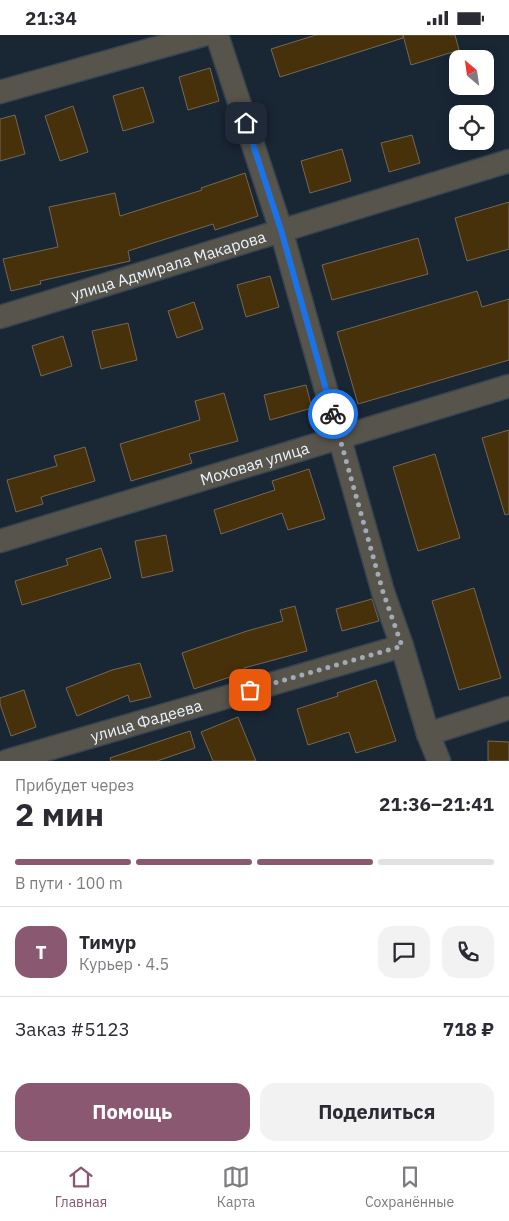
<!DOCTYPE html>
<html lang="ru">
<head>
<meta charset="utf-8">
<style>
  :root { --surface:#fff; --page:#f2f2f3; --text:#2b2b33; --muted:#7c7c81; --line:#e1e1e2; --accent:#8a5871 }
  body { margin:0; font-family:"IBM Plex Sans",sans-serif; background:var(--page); color:var(--text); height:100vh; display:flex; flex-direction:column; font-size:19px; white-space:nowrap }
  * { box-sizing:border-box; margin:0 }
  p { font-size:16px; color:var(--muted) }
  .icon { flex:none; width:28px; height:28px; fill:none; stroke:currentColor; stroke-width:2; stroke-linecap:round; stroke-linejoin:round }
  .map { position:relative; height:726px; overflow:hidden }
  .side { display:flex; flex-direction:column; background:var(--surface); flex:1 }
  .side>* { flex:none }
  .needle { width:32px; rotate:331deg }
  .controls { position:absolute; left:449px; top:15px; display:grid; gap:10px }
  .controls a { display:grid; place-items:center; width:45px; height:45px; border-radius:10px; background:var(--surface); box-shadow:0 2px 12px #0003; font-size:25px }
  .pin { position:absolute; display:grid; place-items:center; width:42px; height:42px; color:#fff; margin:-21px; border-radius:10px; box-shadow:0 2px 8px #0006 }
  .courier { position:absolute; display:grid; place-items:center; width:50px; height:50px; margin:-25px; border:4px solid #1a73e8; border-radius:50%; background:#fff; color:#222; box-shadow:0 1px 6px #0007 }
  .headline em { font-style:normal; font-weight:800 }
  .headline div { display:flex; flex-direction:column-reverse }
  .headline { display:flex; align-items:center; justify-content:space-between; height:85px; padding:0 15px }
  h1 { font-size:32px; font-weight:800; line-height:38px }
  .bar { display:grid; grid-template-columns:repeat(4,1fr); gap:8px 5px; align-content:center; height:60px; padding:0 15px }
  .bar i { height:6px; border-radius:4px; background:var(--line) }
  .bar .active { background:var(--accent) }
  .bar p { grid-column:span 4 }
  .line { display:flex; align-items:center; gap:12px; padding:0 15px; border-top:1px solid var(--line) }
  .line div { flex:1 }
  .round { display:grid; place-items:center; flex:none; width:52px; height:52px; border-radius:15px; background:var(--page) }
  .primary-button { display:flex; gap:10px; margin-top:auto; padding:10px 15px }
  .primary-button a { flex:1; height:58px; border-radius:15px; background:var(--accent); color:#fff; font-size:20px; font-weight:800; line-height:58px; text-align:center }
  .primary-button a+a { background:var(--page); color:var(--text) }
  .status { display:flex; justify-content:space-between; align-items:center; height:35px; padding:0 25px; background:var(--surface); direction:ltr }
  .status svg { height:14px; fill:currentColor }
  .tabs { display:flex; justify-content:space-around; align-items:center; height:70px; border-top:1px solid var(--line); background:var(--surface); font-size:14px; color:var(--muted) }
  .tabs a { display:grid; justify-items:center; gap:2px }
  .tabs .active { color:var(--accent) }
  .map>svg:first-child { display:block }
  .building { fill:#47310a; stroke:#756855 }
  .lines { fill:none; stroke-linecap:round; stroke-linejoin:round }
  .street-casing { stroke:#364350; stroke-width:25 }
  .street { stroke:#57544b; stroke-width:22 }
  .done { stroke:#a1abb7; stroke-width:5; stroke-dasharray:0 9 }
  .route { stroke:#1a73e8; stroke-width:6 }
  .labels { text-anchor:middle; dominant-baseline:central; stroke-width:4; stroke-linejoin:round; paint-order:stroke }
  .street-label { font-size:16px; fill:#eaf3fd; stroke:#090e15 }
</style>
</head>
<body>
<div class="status"><b>21:34</b><svg viewBox="0 0 49 12"><path d="M0 12V9h3v3zM5 12V6h3v6zM10 12V3h3v9zM15 12V0h3v12zM26 1h20v11H26zM47 4h2v5h-2z"/></svg></div>
<div class="map">
<svg width="509" height="726" viewBox="0 0 509 726">
  <rect width="100%" height="100%" fill="#192634"/>
  <g class="building">
    <path d="M316,0H455L459,15L411,30L403,0V3L280,42L271,14Z"/>
    <path d="M210,33L219,66L188,75L179,42Z"/>
    <path d="M143,52L154,87L123,96L113,61Z"/>
    <path d="M73,71L88,117L60,126L45,81Z"/>
    <path d="M15,80L25,119L0,126V84Z"/>
    <path d="M412,100L420,128L389,137L381,108Z"/>
    <path d="M342,114L351,146L310,158L301,126Z"/>
    <path d="M245,138L258,181L215,195L213,189L128,216L130,226L40,246L41,249L11,256L3,224L58,212L49,172L115,158L120,181L202,155L201,153Z"/>
    <path d="M509,167V214L467,226L455,183Z"/>
    <path d="M418,203L428,239L332,265L322,230Z"/>
    <path d="M270,241L279,272L246,282L237,250Z"/>
    <path d="M477,256L482,272L509,264V325L358,369L337,297Z"/>
    <path d="M194,267L203,294L177,303L168,276Z"/>
    <path d="M128,288L137,325L101,334L92,296Z"/>
    <path d="M63,301L72,331L41,341L32,311Z"/>
    <path d="M306,350L312,373L270,385L264,360Z"/>
    <path d="M224,358L238,406L189,419L192,428L131,446L120,409L200,385L195,366Z"/>
    <path d="M509,395V479L505,480L482,403Z"/>
    <path d="M85,412L95,446L41,462L43,469L16,477L7,445L57,431L54,421Z"/>
    <path d="M435,419L460,503L418,516L393,432Z"/>
    <path d="M309,434L325,484L288,495L282,478L221,499L214,475L275,455L272,446Z"/>
    <path d="M166,500L173,536L142,543L135,506Z"/>
    <path d="M101,513L111,543L22,570L15,546L68,530L66,524Z"/>
    <path d="M474,553L501,643L459,655L432,566Z"/>
    <path d="M372,564L379,586L342,596L336,574Z"/>
    <path d="M295,571L307,616L244,633L245,637L194,654L182,618L247,596L283,586L280,575Z"/>
    <path d="M140,628L151,662L130,667L128,660L77,681L66,653L112,635Z"/>
    <path d="M376,645L396,706L356,718L349,697L308,710L297,674L338,661L337,658Z"/>
    <path d="M24,655L36,692L11,701L0,669V663Z"/>
    <path d="M238,682L256,726H213L201,697Z"/>
    <path d="M190,696L195,713L157,726H111L110,723Z"/>
    <path d="M488,706L509,707V726H488Z"/>
  </g>
  <g class="lines">
    <defs>
      <g id="street">
        <path d="M217,0L281,195L383,557L402,611L428,699L439,726"/>
        <path d="M0,57L203,0"/>
        <path id="s1" d="M0,282L509,126"/>
        <path id="s2" d="M0,506L509,351"/>
        <path d="M428,699L509,673"/>
        <path id="s3" d="M7,726L402,611"/>
      </g>
    </defs>
    <use href="#street" class="street-casing"/>
    <use href="#street" class="street"/>
  </g>
  <g class="lines">
    <path class="done" d="M250,655L402,611L383,557L333,379"/>
    <path class="route" d="M246,88L281,195L333,379"/>
  </g>
  <g class="labels">
    <g class="street-label">
      <text stroke="none"><textPath href="#s1" startOffset="176">улица Адмирала Макарова</textPath></text>
      <text stroke="none"><textPath href="#s2" startOffset="266">Моховая улица</textPath></text>
      <text stroke="none"><textPath href="#s3" startOffset="145">улица Фадеева</textPath></text>
    </g>
  </g>
</svg>
<div class="controls">
<a><svg class="needle" viewBox="-14 -14 28 28"><path d="M0-13l5 13h-10z" fill="#e53935"/><path d="M0 13l5-13h-10z" fill="#7c7c81"/></svg></a>
<a><svg class="icon" aria-label="locate" viewBox="0 0 24 24"><circle cx="12" cy="12" r="6"/><path d="M12 2v4M12 18v4M2 12h4M18 12h4"/></svg></a>
</div>
<div class="pin" style="left:250px;top:655px;background:#ea580c"><svg class="icon" aria-label="bag" viewBox="0 0 24 24"><path d="M5 8h14l-1 12H6zM9 8a3 3 0 0 1 6 0"/></svg></div>
<div class="pin" style="left:246px;top:88px;background:#1f2937"><svg class="icon" aria-label="home" viewBox="0 0 24 24"><path d="M3 11l9-7 9 7M6 9v11h12V9"/></svg></div>
<div class="courier" style="left:333px;top:379px"><svg class="icon" aria-label="bike" viewBox="0 0 24 24"><circle cx="6" cy="16" r="4"/><circle cx="18" cy="16" r="4"/><path d="M6 16l4-8h5l3 8M10 8l3 8H6M13 5h3"/></svg></div>
</div>
<section class="side">
<div class="headline"><div><h1>2 мин</h1><p>Прибудет через</p></div><em>21:36–21:41</em></div>
<div class="bar"><i class="active"></i><i class="active"></i><i class="active"></i><i></i><p>В пути · 100 m</p></div>
<div class="line" style="height:90px"><b class="round" style="background:var(--accent);color:#fff">Т</b><div><b>Тимур</b><p>Курьер · 4.5</p></div><a class="round"><svg class="icon" aria-label="chat" viewBox="0 0 24 24"><path d="M4 5h16v11H9l-5 4z"/></svg></a><a class="round"><svg class="icon" aria-label="phone" viewBox="0 0 24 24"><path d="M5 4h4l2 5-3 2q2 4 5 5l2-3 5 2v4C11 20 4 13 5 4z"/></svg></a></div>
<div class="line" style="height:65px"><div>Заказ #5123</div><b>718 ₽</b></div>
<div class="primary-button"><a>Помощь</a><a>Поделиться</a></div>
</section>
<nav class="tabs">
<a class="active"><svg class="icon" aria-label="home" viewBox="0 0 24 24"><path d="M3 11l9-7 9 7M6 9v11h12V9"/></svg>Главная</a>
<a><svg class="icon" aria-label="map" viewBox="0 0 24 24"><path d="M3 6l6-2 6 2 6-2v14l-6 2-6-2-6 2zM9 4v14M15 6v14"/></svg>Карта</a>
<a><svg class="icon" aria-label="saved" viewBox="0 0 24 24"><path d="M7 4h10v16l-5-4-5 4z"/></svg>Сохранённые</a>
</nav>
</body>
</html>
